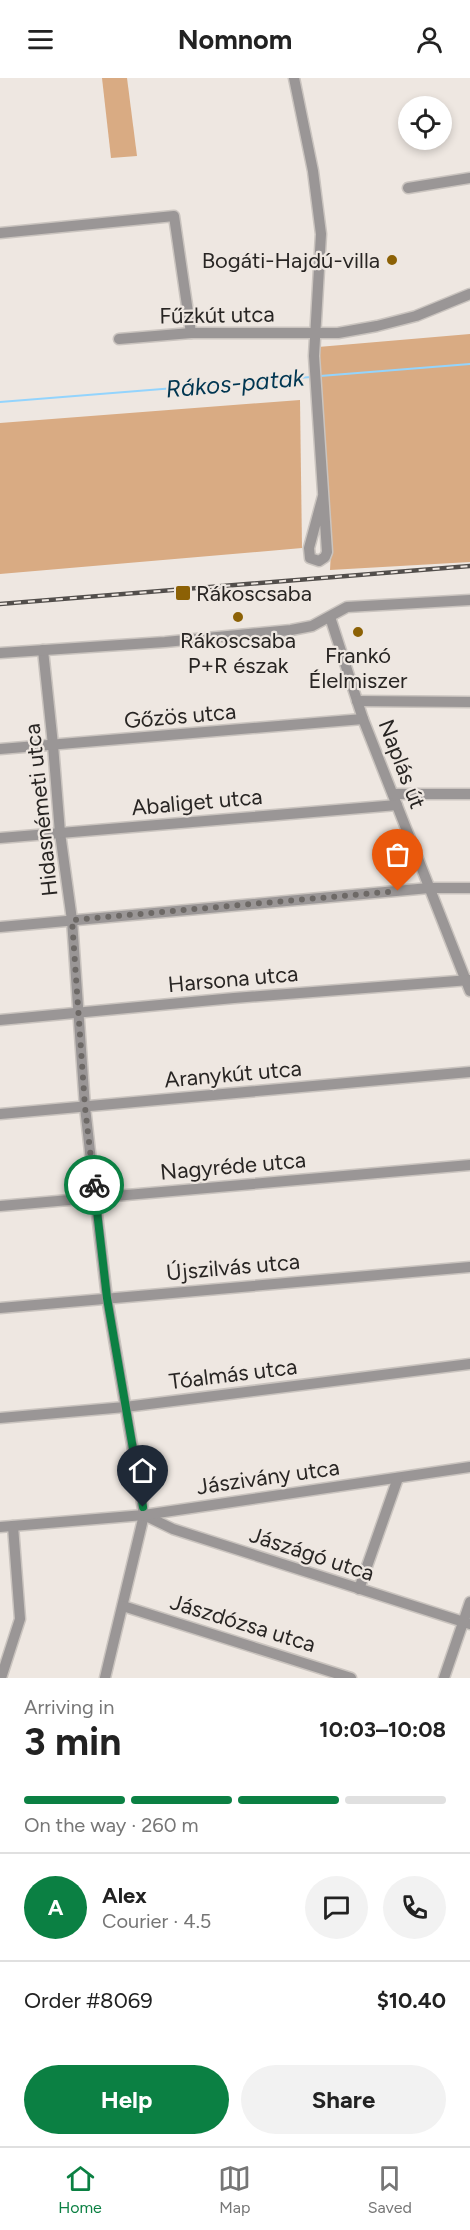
<!DOCTYPE html>
<html lang="en">
<head>
<meta charset="utf-8">
<style>
  :root { --surface:#fff; --page:#f2f2f2; --text:#222; --muted:#767676; --line:#e0e0e0; --accent:#0b8043 }
  body { margin:0; font-family:Figtree,sans-serif; background:var(--page); color:var(--text); height:100vh; display:flex; flex-direction:column; font-size:22px; white-space:nowrap }
  * { box-sizing:border-box; margin:0 }
  p { font-size:20px; color:var(--muted) }
  .icon { flex:none; width:33px; height:33px; fill:none; stroke:currentColor; stroke-width:2; stroke-linecap:round; stroke-linejoin:round }
  .map { position:relative; height:1600px; overflow:hidden }
  .drawer { display:flex; flex-direction:column; background:var(--surface); flex:1 }
  .drawer>* { flex:none }
  .buttons { position:absolute; left:398px; top:18px; display:grid; gap:12px }
  .buttons a { display:grid; place-items:center; width:54px; height:54px; border-radius:50%; background:var(--surface); box-shadow:0 3px 9px #0003; font-size:30px }
  .pin { position:absolute; display:grid; place-items:center; width:51px; height:51px; color:#fff; margin:-62px -26px; border-radius:50% 50% 50% 0; rotate:-45deg; box-shadow:0 0 6px #0007 }
  .pin .icon { rotate:45deg }
  .courier { position:absolute; display:grid; place-items:center; width:60px; height:60px; margin:-30px; border:4px solid #0b8043; border-radius:50%; background:#fff; color:#222; box-shadow:0 2px 8px #0007 }
  .overview em { font-style:normal; font-weight:700 }
  .overview div { display:flex; flex-direction:column-reverse }
  .overview { display:flex; align-items:center; justify-content:space-between; height:102px; padding:0 24px }
  h1 { font-size:39px; font-weight:700; line-height:45px }
  .bar { display:grid; grid-template-columns:repeat(4,1fr); gap:9px 6px; align-content:center; height:72px; padding:0 24px }
  .bar i { height:8px; border-radius:4px; background:var(--line) }
  .bar .current { background:var(--accent) }
  .bar p { grid-column:span 4 }
  .line { display:flex; align-items:center; gap:15px; padding:0 24px; border-top:2px solid var(--line) }
  .line div { flex:1 }
  .round { display:grid; place-items:center; flex:none; width:63px; height:63px; border-radius:32px; background:var(--page) }
  .cta { display:flex; gap:12px; margin-top:auto; padding:12px 24px }
  .cta a { flex:1; height:69px; border-radius:36px; background:var(--accent); color:#fff; font-size:24px; font-weight:700; line-height:69px; text-align:center }
  .cta a+a { background:var(--page); color:var(--text) }
  header { display:flex; justify-content:space-between; align-items:center; height:78px; padding:0 24px; background:var(--surface); font-size:27px; font-weight:700 }
  .dock { display:flex; justify-content:space-around; align-items:center; height:84px; border-top:2px solid var(--line); background:var(--surface); font-size:16px; color:var(--muted) }
  .dock a { display:grid; justify-items:center; gap:3px }
  .dock .current { color:var(--accent) }
  .map>svg:first-child { display:block }
  .green { fill:#d9ab83 }
  .lines { fill:none; stroke-linecap:round; stroke-linejoin:round }
  .stream { stroke:#93d4fd; stroke-width:2 }
  .minor-casing { stroke:#cac4bf; stroke-width:13 }
  .minor { stroke:#9a9696; stroke-width:10 }
  .rail-casing { stroke:#524e4b; stroke-width:4.5 }
  .rail { stroke:#eee7e1; stroke-width:2; stroke-dasharray:7; stroke-linecap:butt }
  .done { stroke:#6d6966; stroke-width:6; stroke-dasharray:0 10.8 }
  .route { stroke:#0b8043; stroke-width:8 }
  .poi-dot { fill:#8c6105; stroke:#eee7e1; stroke-width:2 }
  .labels { text-anchor:middle; dominant-baseline:central; stroke-width:4.5; stroke-linejoin:round; paint-order:stroke }
  .poi-label { font-size:22px; fill:#282523; stroke:#eee7e1 }
  .street-label { font-size:22px; fill:#282523; stroke:#eee7e1 }
  .water-label { font-size:24px; font-style:italic; fill:#003651; stroke:#eee7e1 }
</style>
</head>
<body>
<header><svg class="icon" aria-label="menu" viewBox="0 0 24 24"><path d="M4 6h16M4 12h16M4 18h16"/></svg>Nomnom<svg class="icon" aria-label="person" viewBox="0 0 24 24"><circle cx="12" cy="8" r="4"/><path d="M4 21q1-7 8-7t8 7"/></svg></header>
<div class="map">
<svg width="470" height="1600" viewBox="0 0 470 1600">
  <rect width="100%" height="100%" fill="#eee7e1"/>
  <g class="green">
    <path d="M102,0H127L137,78L111,80Z"/>
    <path d="M470,256V484L330,492L331,473L318,269Z"/>
    <path d="M300,322L302,470L0,496V345Z"/>
  </g>
  <g class="lines">
    <g class="stream">
      <path d="M320,298L470,286"/>
      <path d="M0,324L311,299"/>
    </g>
    <defs>
      <g id="minor">
        <path d="M294,0L313,93L321,156L314,278L327,474L325,479L319,483L310,480L309,470L323,418"/>
        <path d="M408,110L470,100"/>
        <path d="M0,155L174,138L191,255"/>
        <path d="M119,261L191,255H338L377,248L416,238L470,216"/>
        <path d="M330,539L363,641L470,913"/>
        <path d="M43,572L53,667L60,755L72,842L85,1029L95,1119L107,1220L144,1437L105,1600"/>
        <path d="M0,575L165,564L291,552L312,548L347,529L470,522"/>
        <path d="M357,623L470,624"/>
        <path d="M0,671L363,641"/>
        <path d="M393,716H470"/>
        <path d="M0,760L397,727"/>
        <path d="M0,849L429,810H470"/>
        <path d="M0,942L234,920L470,902"/>
        <path d="M0,1036L470,994"/>
        <path d="M0,1128L470,1087"/>
        <path d="M0,1230L470,1189"/>
        <path d="M0,1340L125,1329L470,1286"/>
        <path d="M144,1437L173,1451L470,1546"/>
        <path d="M0,1449L144,1437L470,1389"/>
        <path d="M359,1511L398,1400"/>
        <path d="M123,1528L351,1600"/>
        <path d="M1,1600L20,1541L13,1448"/>
        <path d="M444,1600L470,1524"/>
      </g>
    </defs>
    <use href="#minor" class="minor-casing"/>
    <use href="#minor" class="minor"/>
    <defs>
      <path id="rail" d="M0,526L470,488"/>
    </defs>
    <use href="#rail" class="rail-casing"/>
    <use href="#rail" class="rail"/>
  </g>
  <g class="lines">
    <path class="done" d="M94,1107L85,1029L72,842L398,813"/>
    <path class="route" d="M94,1107L107,1220L143,1429"/>
  </g>
  <g class="poi-dot">
    <circle cx="392" cy="182" r="6"/>
    <rect x="175" y="507" width="16" height="16" rx="3"/>
    <circle cx="238" cy="539" r="6"/>
    <circle cx="358" cy="554" r="6"/>
  </g>
  <g class="labels">
    <g class="poi-label">
      <text x="380" y="182" text-anchor="end">Bogáti-Hajdú-villa</text>
      <text x="196" y="515" text-anchor="start">Rákoscsaba</text>
      <text x="238" y="562">Rákoscsaba<tspan x="238" dy="25">P+R észak</tspan></text>
      <text x="358" y="577">Frankó<tspan x="358" dy="25">Élelmiszer</tspan></text>
    </g>
    <g class="street-label">
      <text transform="translate(217 237) rotate(-1)">Fűzkút utca</text>
      <text transform="translate(180 638) rotate(-5)">Gőzös utca</text>
      <text transform="translate(402 686) rotate(69)">Naplás út</text>
      <text transform="translate(197 724) rotate(-5)">Abaliget utca</text>
      <text transform="translate(41 732) rotate(-96)">Hidasnémeti utca</text>
      <text transform="translate(233 901) rotate(-5)">Harsona utca</text>
      <text transform="translate(233 996) rotate(-5)">Aranykút utca</text>
      <text transform="translate(233 1088) rotate(-5)">Nagyréde utca</text>
      <text transform="translate(233 1189) rotate(-5)">Újszilvás utca</text>
      <text transform="translate(233 1296) rotate(-7)">Tóalmás utca</text>
      <text transform="translate(268 1399) rotate(-8)">Jászivány utca</text>
      <text transform="translate(312 1476) rotate(18)">Jászágó utca</text>
      <text transform="translate(243 1545) rotate(17)">Jászdózsa utca</text>
    </g>
    <g class="water-label">
      <text transform="translate(235 305) rotate(-5)">Rákos-patak</text>
    </g>
  </g>
</svg>
<div class="buttons">
<a><svg class="icon" aria-label="locate" viewBox="0 0 24 24"><circle cx="12" cy="12" r="6"/><path d="M12 2v4M12 18v4M2 12h4M18 12h4"/></svg></a>
</div>
<div class="pin" style="left:398px;top:813px;background:#ea580c"><svg class="icon" aria-label="bag" viewBox="0 0 24 24"><path d="M5 8h14l-1 12H6zM9 8a3 3 0 0 1 6 0"/></svg></div>
<div class="pin" style="left:143px;top:1429px;background:#1f2937"><svg class="icon" aria-label="home" viewBox="0 0 24 24"><path d="M3 11l9-7 9 7M6 9v11h12V9"/></svg></div>
<div class="courier" style="left:94px;top:1107px"><svg class="icon" aria-label="bike" viewBox="0 0 24 24"><circle cx="6" cy="16" r="4"/><circle cx="18" cy="16" r="4"/><path d="M6 16l4-8h5l3 8M10 8l3 8H6M13 5h3"/></svg></div>
</div>
<section class="drawer">
<div class="overview"><div><h1>3 min</h1><p>Arriving in</p></div><em>10:03–10:08</em></div>
<div class="bar"><i class="current"></i><i class="current"></i><i class="current"></i><i></i><p>On the way · 260 m</p></div>
<div class="line" style="height:108px"><b class="round" style="background:var(--accent);color:#fff">A</b><div><b>Alex</b><p>Courier · 4.5</p></div><a class="round"><svg class="icon" aria-label="chat" viewBox="0 0 24 24"><path d="M4 5h16v11H9l-5 4z"/></svg></a><a class="round"><svg class="icon" aria-label="phone" viewBox="0 0 24 24"><path d="M5 4h4l2 5-3 2q2 4 5 5l2-3 5 2v4C11 20 4 13 5 4z"/></svg></a></div>
<div class="line" style="height:78px"><div>Order #8069</div><b>$10.40</b></div>
<div class="cta"><a>Help</a><a>Share</a></div>
</section>
<nav class="dock">
<a class="current"><svg class="icon" aria-label="home" viewBox="0 0 24 24"><path d="M3 11l9-7 9 7M6 9v11h12V9"/></svg>Home</a>
<a><svg class="icon" aria-label="map" viewBox="0 0 24 24"><path d="M3 6l6-2 6 2 6-2v14l-6 2-6-2-6 2zM9 4v14M15 6v14"/></svg>Map</a>
<a><svg class="icon" aria-label="saved" viewBox="0 0 24 24"><path d="M7 4h10v16l-5-4-5 4z"/></svg>Saved</a>
</nav>
</body>
</html>
